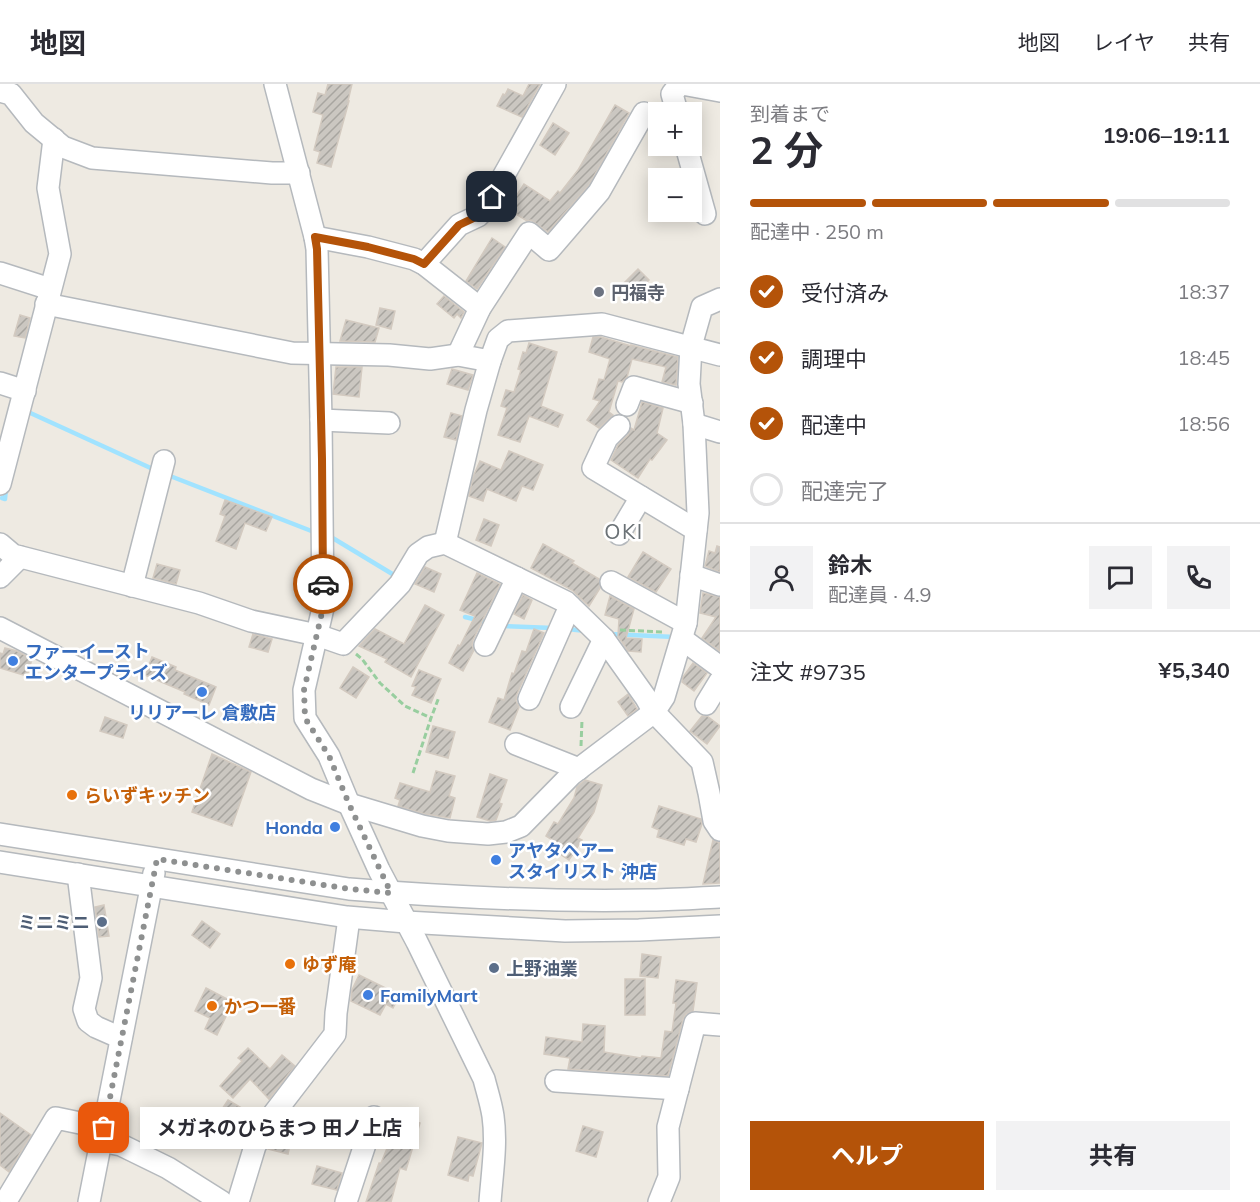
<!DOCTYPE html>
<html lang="ja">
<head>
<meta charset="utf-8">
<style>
  :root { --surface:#fff; --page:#f2f2f3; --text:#2b2b33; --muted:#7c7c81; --line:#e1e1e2; --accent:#b45309 }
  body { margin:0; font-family:Mulish,"Noto Sans JP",sans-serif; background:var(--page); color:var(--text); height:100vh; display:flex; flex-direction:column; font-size:22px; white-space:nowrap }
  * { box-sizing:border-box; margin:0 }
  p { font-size:20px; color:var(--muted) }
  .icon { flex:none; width:33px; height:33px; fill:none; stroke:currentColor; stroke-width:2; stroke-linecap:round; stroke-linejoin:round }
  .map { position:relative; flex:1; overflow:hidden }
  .sheet { display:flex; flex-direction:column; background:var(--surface); width:540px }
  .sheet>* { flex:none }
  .fabs { position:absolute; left:648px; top:18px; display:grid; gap:12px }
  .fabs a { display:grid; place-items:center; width:54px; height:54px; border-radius:0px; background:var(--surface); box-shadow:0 3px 15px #0003; font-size:30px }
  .pin { position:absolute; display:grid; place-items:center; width:51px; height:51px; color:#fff; margin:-26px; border-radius:12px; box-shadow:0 3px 9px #0006 }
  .courier { position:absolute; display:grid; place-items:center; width:60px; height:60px; margin:-30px; border:4px solid #b45309; border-radius:50%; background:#fff; color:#222; box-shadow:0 2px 8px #0007 }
  .bubble { position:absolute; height:42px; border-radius:0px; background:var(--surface); box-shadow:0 3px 15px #0003; font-size:20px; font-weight:700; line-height:42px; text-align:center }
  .summary em { font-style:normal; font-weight:700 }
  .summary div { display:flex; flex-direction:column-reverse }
  .summary { display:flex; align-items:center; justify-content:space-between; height:102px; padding:0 30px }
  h1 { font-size:39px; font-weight:700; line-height:45px }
  .bar { display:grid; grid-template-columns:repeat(4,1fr); gap:9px 6px; align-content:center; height:72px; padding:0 30px }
  .bar i { height:8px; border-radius:4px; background:var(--line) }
  .bar .active { background:var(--accent) }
  .bar p { grid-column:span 4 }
  .line { display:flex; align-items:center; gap:15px; padding:0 30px; border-top:2px solid var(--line) }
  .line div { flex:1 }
  .round { display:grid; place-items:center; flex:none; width:63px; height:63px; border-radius:0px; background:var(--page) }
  ol { padding:0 30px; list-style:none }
  li { display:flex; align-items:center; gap:18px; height:66px }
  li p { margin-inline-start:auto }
  li .icon { padding:6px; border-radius:50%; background:var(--accent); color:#fff; stroke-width:4 }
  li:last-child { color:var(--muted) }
  li i { width:33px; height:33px; border:3px solid var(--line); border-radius:50% }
  .primary-button { display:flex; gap:12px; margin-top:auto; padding:12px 30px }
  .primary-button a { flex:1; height:69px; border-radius:0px; background:var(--accent); color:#fff; font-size:24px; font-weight:700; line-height:69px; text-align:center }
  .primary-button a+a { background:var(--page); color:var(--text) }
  header { display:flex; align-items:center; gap:36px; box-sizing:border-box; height:84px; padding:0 30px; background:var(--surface); border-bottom:2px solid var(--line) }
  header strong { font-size:28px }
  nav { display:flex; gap:33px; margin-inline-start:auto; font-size:21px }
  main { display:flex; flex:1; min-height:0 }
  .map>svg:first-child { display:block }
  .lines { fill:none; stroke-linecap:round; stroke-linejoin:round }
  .stream { stroke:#a1e3ff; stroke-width:4.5 }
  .building { fill:url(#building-hatch); stroke:#d3cac0; stroke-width:1.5 }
  .minor-casing { stroke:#b5b9bd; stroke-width:24 }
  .path { stroke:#98ce9f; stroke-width:3; stroke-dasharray:6 3; stroke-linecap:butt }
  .minor { stroke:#fff; stroke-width:21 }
  .done { stroke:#8e9090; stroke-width:6; stroke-dasharray:0 10.8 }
  .route { stroke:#b45309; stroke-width:8 }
  .worship-dot { fill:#6b7280; stroke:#fff; stroke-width:2 }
  .shop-dot { fill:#3f7fe0; stroke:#fff; stroke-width:2 }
  .food-dot { fill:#e8710a; stroke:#fff; stroke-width:2 }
  .service-dot { fill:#5c6f8a; stroke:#fff; stroke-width:2 }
  .labels { text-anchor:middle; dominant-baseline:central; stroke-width:5; stroke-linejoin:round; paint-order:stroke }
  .worship-label { font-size:18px; font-weight:bold; fill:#5b616d; stroke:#fff; text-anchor:start }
  .shop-label { font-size:18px; font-weight:bold; fill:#366cbe; stroke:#fff; text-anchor:start }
  .food-label { font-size:18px; font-weight:bold; fill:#c56008; stroke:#fff; text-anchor:start }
  .service-label { font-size:18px; font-weight:bold; fill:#4e5e75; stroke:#fff; text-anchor:end }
  .quarter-label { font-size:21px; letter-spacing:1.5px; fill:#6b7276; stroke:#fff }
</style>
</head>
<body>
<header>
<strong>地図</strong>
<nav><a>地図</a><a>レイヤ</a><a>共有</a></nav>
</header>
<main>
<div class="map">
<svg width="720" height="1118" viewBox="0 0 720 1118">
  <defs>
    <pattern id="building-hatch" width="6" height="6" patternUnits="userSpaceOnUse" patternTransform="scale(1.5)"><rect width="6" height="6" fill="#cbc7c1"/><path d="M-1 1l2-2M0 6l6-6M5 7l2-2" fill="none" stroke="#a8a5a0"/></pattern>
  </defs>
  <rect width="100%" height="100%" fill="#eeeae2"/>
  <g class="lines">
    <g class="stream">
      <path d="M26,327L155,386"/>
      <path d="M165,390L314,448"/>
      <path d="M2,414L5,415L6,404"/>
      <path d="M331,453L394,491L393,493"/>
      <path d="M465,533L490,539"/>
      <path d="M501,542L553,544"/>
      <path d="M567,545L586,547"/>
      <path d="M609,550L675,553"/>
    </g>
  </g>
  <g class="building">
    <path d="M328,0H352L348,17H349L331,83L317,79L320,68L314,66L323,31L313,28L318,9L325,11Z"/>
    <path d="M529,0H540L522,33L497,22L503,10L505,11L508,5L523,12Z"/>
    <path d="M615,21L629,29L589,101L548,148L531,136L527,137L508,125L524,100L550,117L558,107L560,109L578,86Z"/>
    <path d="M553,39L569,49L555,71L540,61Z"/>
    <path d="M492,154L505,163L477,205L466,197Z"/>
    <path d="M638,185L649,196L635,210L624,199Z"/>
    <path d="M444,212L464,228L461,234L457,230L454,234L437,220Z"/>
    <path d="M380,224L395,227L391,245L376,241Z"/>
    <path d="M20,231L30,234L25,254L14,252Z"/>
    <path d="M346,236L379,244L375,258L340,257Z"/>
    <path d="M593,253H601L631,262V261L678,273L676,301L662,298L666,283L632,275L627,293L622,298L618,297L609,328L613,331L599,344L587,336L600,317L593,315L599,295L604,296L610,275L589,268Z"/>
    <path d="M529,259L557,268L541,322L563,331L558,343L529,332L520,358L498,351L507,324L501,322L506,306L514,308L521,286L518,285L523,268L526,269Z"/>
    <path d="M336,283H362L359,313L333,310Z"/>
    <path d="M452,285L473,291L468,306L447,300Z"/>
    <path d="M642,318L663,324L657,349L667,356L652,376L650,375L638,394L611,376L618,361L628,351L631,344L634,346Z"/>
    <path d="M451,329L462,332L456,356L444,353Z"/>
    <path d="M509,367L543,381L533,406L522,402L516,417L487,405L483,417L469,412L473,393L480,377L501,386Z"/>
    <path d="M225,416L272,433L266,447L245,439L236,465L216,457L225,432L220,430Z"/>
    <path d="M484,435L499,441L491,462L476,456Z"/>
    <path d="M543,460L574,477L572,479L599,495L600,504L589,522L572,506L531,484Z"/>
    <path d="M717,462L720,463V488L705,482L709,467L715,469Z"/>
    <path d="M643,468L671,485L656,508L628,493Z"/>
    <path d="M157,480L180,486L176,500L153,494Z"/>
    <path d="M425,483L441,490L434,508L415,500Z"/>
    <path d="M477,489L500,500L473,556L472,561L474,566L463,587L449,579L458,561L460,562L475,532L460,526Z"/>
    <path d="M703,509L720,513V567L702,554L716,533L700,529Z"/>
    <path d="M523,511L532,516L524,535L514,530Z"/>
    <path d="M610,512L634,525L626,554L642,555L641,568L628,567L624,561V558V561L618,552L619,535L605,531Z"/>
    <path d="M425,521L444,531L411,593L385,578L387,575L359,562L375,545L404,560Z"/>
    <path d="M534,545L544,549L517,610L516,617L519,623L510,646L489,638L498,614L504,616L512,589L514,590L522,567L526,568Z"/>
    <path d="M253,550L272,555L268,568L249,563Z"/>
    <path d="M5,564L17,567L32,575L27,592L0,584V569L3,570Z"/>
    <path d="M152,573L176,583L175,586L216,603L209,621L184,610L185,608L145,591Z"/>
    <path d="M693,579L707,589L694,607L682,598L683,593Z"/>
    <path d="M353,583L369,593L356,614L340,604Z"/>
    <path d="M419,586L441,595L431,619L412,611L416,603L412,602Z"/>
    <path d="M628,610L637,625L628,632L618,618Z"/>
    <path d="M702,632H707L720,642L707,660L690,647Z"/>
    <path d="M105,633L127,641L123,654L100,647Z"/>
    <path d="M433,642L455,648L448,674L426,668Z"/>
    <path d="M212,670L251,688L232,742L192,728Z"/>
    <path d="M436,687L455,692L449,712L455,714L450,734L425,730L398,722L400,716L395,714L400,699L430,708Z"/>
    <path d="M490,690L507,696L499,719L502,720L496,736L490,737L477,733Z"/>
    <path d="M585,696L602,701L594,728L578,754L582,756L569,776L549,763L554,757L546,752L554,738L558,740L574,714L577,703Z"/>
    <path d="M659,722L701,735L702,740L696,758L686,755L684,761L657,753L659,746L652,743Z"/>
    <path d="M713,756L720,759V799L703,800Z"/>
    <path d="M104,821L109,852L99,853L95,823Z"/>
    <path d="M202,837L220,850L210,864L192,851Z"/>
    <path d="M642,870L661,873L658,894L640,892Z"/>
    <path d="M359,891L400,911L393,924L386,920L380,931L351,917L352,906Z"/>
    <rect x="625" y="895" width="20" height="36"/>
    <path d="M676,896L697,899L693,927L686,930L683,935L668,992L568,985L570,974L544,970L546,953L582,958L583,940L605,942L604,968L641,974L642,972L661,974L665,947L672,948L676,919H673Z"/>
    <path d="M206,904L233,918L217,951L205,945L210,934L195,927Z"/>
    <path d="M248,964L270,985L282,971L295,982L269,1015L250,995L233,1014L220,1002L242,977L238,974Z"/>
    <path d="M228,1016L245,1026L238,1038L220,1028Z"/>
    <path d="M0,1029L31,1051L9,1088L0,1081Z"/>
    <path d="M401,1033L420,1039L406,1086L400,1084L391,1118H366L379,1079H381L390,1057L393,1058Z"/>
    <path d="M583,1042L603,1048L596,1073L576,1067Z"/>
    <path d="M275,1052L291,1056L288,1070L268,1065Z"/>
    <path d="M458,1053L482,1059L473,1092L469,1091L468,1097L448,1091Z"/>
    <path d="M317,1082L342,1089L337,1106L312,1100Z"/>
  </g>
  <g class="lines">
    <defs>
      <g id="minor">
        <path d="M275,0L315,153L317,165L321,336L323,524L304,606L305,634L329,672L349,720L379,786L417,858L484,995C487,1007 491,1019 493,1032C497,1060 492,1090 490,1118"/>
        <path d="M682,0L720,7"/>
        <path d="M0,7L11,10L34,39L63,63L92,74L272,89H299"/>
        <path d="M677,28L672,10L680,0"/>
        <path d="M686,62L705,130"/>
        <path d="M315,153L368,163L414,175L424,180L480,224"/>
        <path d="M424,180L459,141L478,132L485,125L555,0"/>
        <path d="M0,189L50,205"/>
        <path d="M46,220L292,269L389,271L430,275L458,271L490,277"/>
        <path d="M458,271L480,224L529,149L549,166L599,108L644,29"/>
        <path d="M0,299L25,307"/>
        <path d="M627,321L634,303L692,319"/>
        <path d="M321,336L389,339"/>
        <path d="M694,340L720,348"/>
        <path d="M619,342L607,354L593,384L696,446"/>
        <path d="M0,400L60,170L48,104L54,55"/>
        <path d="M619,450L641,413"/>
        <path d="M445,459L476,326L490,277L498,255L508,247L602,240L720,271"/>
        <path d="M0,460L13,471L199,519L251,537L317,551L343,560L400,500L418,470L428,463L445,459L566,518L604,555L646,614L654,628L702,678L709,709L714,737L720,746"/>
        <path d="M691,491L720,501"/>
        <path d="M0,493L20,473"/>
        <path d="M611,498L686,539"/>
        <path d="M132,502L164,377"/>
        <path d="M0,544L311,705L349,720L422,742L448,747L488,750L506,748L521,742L572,690L654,628L664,613L686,539L698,429L694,340L689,300L691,262L702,223L720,215"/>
        <path d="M682,555L720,583"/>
        <path d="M485,561L517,494"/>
        <path d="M529,615L570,522"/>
        <path d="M706,620L720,597"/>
        <path d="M571,623L604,555"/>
        <path d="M516,660L579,685"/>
        <path d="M0,750L349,805C448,813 548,818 647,816C671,816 696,814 720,813"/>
        <path d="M0,778L347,833L406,838L565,847L639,846L720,842"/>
        <path d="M78,790L91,894L84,925L88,937L96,943L121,954"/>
        <path d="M556,997L678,1005"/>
        <path d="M101,1057L121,1061L168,1084L222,1118"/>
        <path d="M9,1112L56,1034L104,1044"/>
        <path d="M89,1118L154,789"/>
        <path d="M238,1118L255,1062L272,1032L335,950L336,929L349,834"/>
        <path d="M346,1118L374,1033"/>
        <path d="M659,1118L669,1093L668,1043L695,939L720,941"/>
      </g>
    </defs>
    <use href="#minor" class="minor-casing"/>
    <g class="path">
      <path d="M620,546L664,548"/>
      <path d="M356,570L362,575L380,599L405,622L431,634"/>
      <path d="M581,662L582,636"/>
      <path d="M413,689L431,634L439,613"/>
    </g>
    <use href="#minor" class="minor"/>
  </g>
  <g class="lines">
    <path class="done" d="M104,1044L157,775L350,805L391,809L349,720L329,672L305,634L304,606L323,524V500"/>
    <path class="route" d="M323,500L322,375L317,165L315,153L368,163L414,175L424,180L459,141L478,132L485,125L492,113"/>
  </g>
  <circle class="worship-dot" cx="599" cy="208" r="6"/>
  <g class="shop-dot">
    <circle cx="13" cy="577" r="6"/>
    <circle cx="202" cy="608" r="6"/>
    <circle cx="335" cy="743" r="6"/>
    <circle cx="496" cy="776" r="6"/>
    <circle cx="368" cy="911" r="6"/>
  </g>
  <g class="food-dot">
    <circle cx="72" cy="711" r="6"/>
    <circle cx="290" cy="880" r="6"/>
    <circle cx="212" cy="922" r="6"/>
  </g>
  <g class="service-dot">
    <circle cx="102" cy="838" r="6"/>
    <circle cx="494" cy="884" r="6"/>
  </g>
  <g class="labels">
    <g class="worship-label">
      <text x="611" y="208">円福寺</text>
    </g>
    <g class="shop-label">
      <text x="25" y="567">ファーイースト<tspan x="25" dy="21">エンタープライズ</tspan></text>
      <text x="202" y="628" text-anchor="middle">リリアーレ 倉敷店</text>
      <text x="323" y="743" text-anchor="end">Honda</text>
      <text x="508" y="766">アヤタヘアー<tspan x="508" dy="21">スタイリスト 沖店</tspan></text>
      <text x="380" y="911">FamilyMart</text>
    </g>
    <g class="food-label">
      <text x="84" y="711">らいずキッチン</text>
      <text x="302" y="880">ゆず庵</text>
      <text x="224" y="922">かつ一番</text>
    </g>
    <g class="service-label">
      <text x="90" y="838">ミニミニ</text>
      <text x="506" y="884" text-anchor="start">上野油業</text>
    </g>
    <g class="quarter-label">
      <text x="624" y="447">OKI</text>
    </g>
  </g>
</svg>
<div class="fabs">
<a>+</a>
<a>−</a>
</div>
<div class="pin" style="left:104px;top:1044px;background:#ea580c"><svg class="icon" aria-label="bag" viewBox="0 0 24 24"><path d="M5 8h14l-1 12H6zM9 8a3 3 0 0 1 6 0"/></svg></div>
<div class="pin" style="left:492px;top:113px;background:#1f2937"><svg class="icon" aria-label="home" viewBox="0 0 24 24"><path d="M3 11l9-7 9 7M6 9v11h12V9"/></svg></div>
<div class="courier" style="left:323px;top:500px"><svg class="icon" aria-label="car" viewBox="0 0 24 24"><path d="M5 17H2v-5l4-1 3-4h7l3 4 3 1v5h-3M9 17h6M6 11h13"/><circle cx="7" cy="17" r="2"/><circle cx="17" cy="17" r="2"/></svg></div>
<div class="bubble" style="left:140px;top:1023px;width:279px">メガネのひらまつ 田ノ上店</div>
</div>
<section class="sheet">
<div class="summary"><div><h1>2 分</h1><p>到着まで</p></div><em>19:06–19:11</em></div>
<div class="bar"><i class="active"></i><i class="active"></i><i class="active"></i><i></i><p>配達中 · 250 m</p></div>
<ol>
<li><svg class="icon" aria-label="check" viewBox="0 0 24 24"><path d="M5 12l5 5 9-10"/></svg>受付済み<p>18:37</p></li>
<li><svg class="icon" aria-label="check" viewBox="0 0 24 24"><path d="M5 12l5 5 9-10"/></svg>調理中<p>18:45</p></li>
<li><svg class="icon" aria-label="check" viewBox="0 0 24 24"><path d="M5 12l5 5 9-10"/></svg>配達中<p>18:56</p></li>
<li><i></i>配達完了</li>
</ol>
<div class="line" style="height:108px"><a class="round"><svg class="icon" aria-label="person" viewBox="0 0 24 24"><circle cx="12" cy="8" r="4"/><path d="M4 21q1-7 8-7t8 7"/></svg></a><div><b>鈴木</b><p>配達員 · 4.9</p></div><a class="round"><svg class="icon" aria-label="chat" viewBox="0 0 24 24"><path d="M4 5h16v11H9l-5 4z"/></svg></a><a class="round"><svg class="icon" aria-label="phone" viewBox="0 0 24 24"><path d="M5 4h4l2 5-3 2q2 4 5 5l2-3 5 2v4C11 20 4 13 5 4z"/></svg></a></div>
<div class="line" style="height:78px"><div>注文 #9735</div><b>¥5,340</b></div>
<div class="primary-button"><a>ヘルプ</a><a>共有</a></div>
</section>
</main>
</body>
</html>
